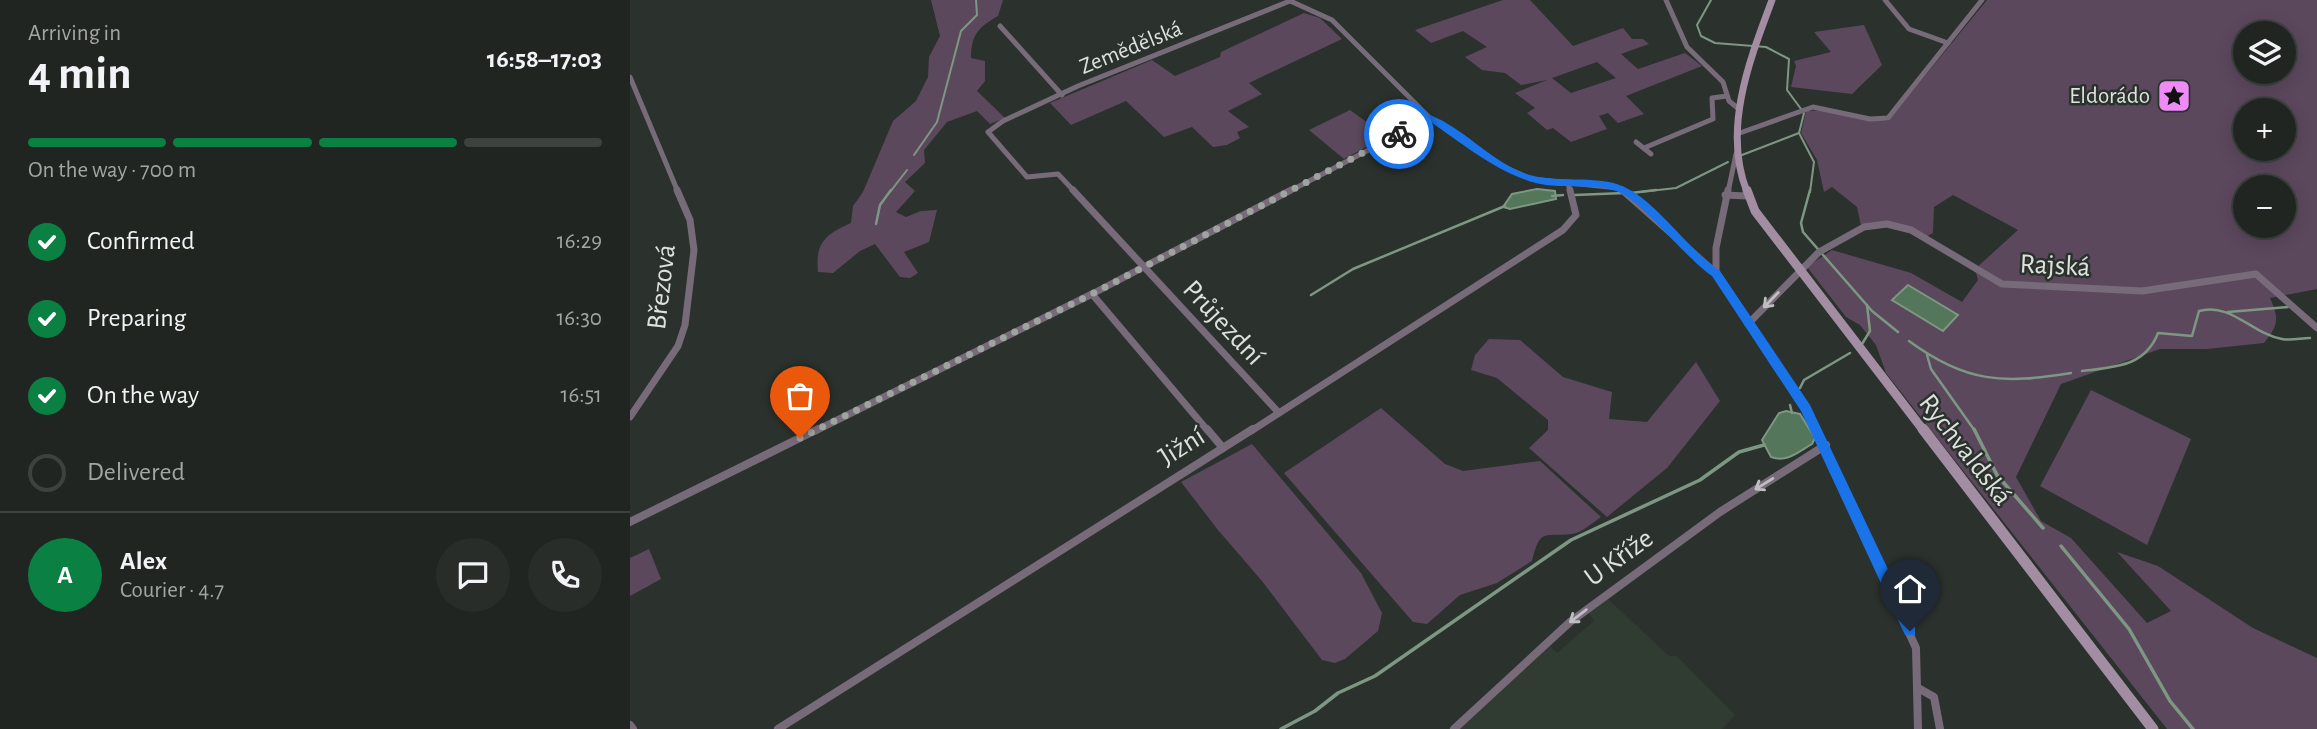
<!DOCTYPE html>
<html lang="en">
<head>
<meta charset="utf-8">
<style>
  :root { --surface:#202521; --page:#282d2a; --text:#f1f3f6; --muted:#a2a5a5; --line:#3d423f; --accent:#0b8043 }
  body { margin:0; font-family:"Alegreya Sans",sans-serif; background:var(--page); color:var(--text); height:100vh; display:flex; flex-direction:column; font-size:26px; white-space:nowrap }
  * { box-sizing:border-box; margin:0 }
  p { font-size:23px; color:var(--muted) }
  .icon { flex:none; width:38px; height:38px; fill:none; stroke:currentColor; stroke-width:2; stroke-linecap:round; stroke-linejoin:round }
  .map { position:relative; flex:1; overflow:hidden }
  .sheet { display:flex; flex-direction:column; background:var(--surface); width:630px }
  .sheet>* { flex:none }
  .tools { position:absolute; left:1603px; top:21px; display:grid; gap:14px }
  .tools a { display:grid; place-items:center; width:63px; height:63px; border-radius:50%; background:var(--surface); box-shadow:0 4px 18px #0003,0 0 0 2px var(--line); font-size:35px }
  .pin { position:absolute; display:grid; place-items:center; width:60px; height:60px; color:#fff; margin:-72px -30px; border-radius:50% 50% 50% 0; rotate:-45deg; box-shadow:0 0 7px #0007 }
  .pin .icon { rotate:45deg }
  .courier { position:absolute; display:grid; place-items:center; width:70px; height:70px; margin:-35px; border:5px solid #1a73e8; border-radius:50%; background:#fff; color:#222; box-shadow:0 2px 9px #0007 }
  .summary em { font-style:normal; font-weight:700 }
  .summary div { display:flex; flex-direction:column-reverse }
  .summary { display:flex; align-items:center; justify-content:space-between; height:119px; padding:0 28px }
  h1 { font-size:46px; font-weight:700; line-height:52px }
  .bar { display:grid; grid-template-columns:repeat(4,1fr); gap:10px 7px; align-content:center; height:84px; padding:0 28px }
  .bar i { height:9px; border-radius:5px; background:var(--line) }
  .bar .selected { background:var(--accent) }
  .bar p { grid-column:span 4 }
  .line { display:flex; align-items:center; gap:18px; padding:0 28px; border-top:2px solid var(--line) }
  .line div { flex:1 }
  .round { display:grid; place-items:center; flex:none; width:74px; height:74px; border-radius:37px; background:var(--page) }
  ol { padding:0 28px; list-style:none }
  li { display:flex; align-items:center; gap:21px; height:77px }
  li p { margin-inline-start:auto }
  li .icon { padding:7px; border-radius:50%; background:var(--accent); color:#fff; stroke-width:4 }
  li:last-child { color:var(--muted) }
  li i { width:38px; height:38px; border:4px solid var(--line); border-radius:50% }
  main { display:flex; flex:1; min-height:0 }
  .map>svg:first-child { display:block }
  .built { fill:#303b32 }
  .green { fill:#5c485d; fill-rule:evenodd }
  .water { fill:#54775b; stroke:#7d9783; stroke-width:2 }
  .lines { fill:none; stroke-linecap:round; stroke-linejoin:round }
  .stream-far2 { stroke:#7d9783; stroke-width:2 }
  .stream-far1 { stroke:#7d9783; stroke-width:2.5 }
  .stream { stroke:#7d9783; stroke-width:3.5 }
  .street-far2 { stroke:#786b79; stroke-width:5 }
  .street-far1 { stroke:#786b79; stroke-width:7 }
  .street { stroke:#786b79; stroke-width:8 }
  .secondary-far2 { stroke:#a28da3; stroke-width:7 }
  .secondary-far1 { stroke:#a28da3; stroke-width:9 }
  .secondary { stroke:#a28da3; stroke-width:11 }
  .oneway { stroke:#bfbec0 }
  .route { fill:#1a73e8 }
  .done { stroke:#9fa4a0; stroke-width:7; stroke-dasharray:0 12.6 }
  .labels { text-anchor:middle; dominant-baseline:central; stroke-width:5; stroke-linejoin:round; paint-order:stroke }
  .far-street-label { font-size:23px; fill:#dee2df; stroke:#2b312c }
  .far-poi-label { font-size:23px; fill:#dee2df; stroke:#2b312c; text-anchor:end }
  .street-label { font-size:28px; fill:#dee2df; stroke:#2b312c }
</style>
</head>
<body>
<main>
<section class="sheet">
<div class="summary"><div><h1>4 min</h1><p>Arriving in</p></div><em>16:58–17:03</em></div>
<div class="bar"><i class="selected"></i><i class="selected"></i><i class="selected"></i><i></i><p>On the way · 700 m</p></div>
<ol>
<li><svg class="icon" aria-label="check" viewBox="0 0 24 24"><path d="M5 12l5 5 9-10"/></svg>Confirmed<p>16:29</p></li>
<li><svg class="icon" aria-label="check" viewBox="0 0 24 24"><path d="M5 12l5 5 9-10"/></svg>Preparing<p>16:30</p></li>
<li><svg class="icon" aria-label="check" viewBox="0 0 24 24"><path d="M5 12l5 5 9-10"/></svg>On the way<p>16:51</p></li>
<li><i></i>Delivered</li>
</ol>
<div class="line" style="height:126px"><b class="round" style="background:var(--accent);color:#fff">A</b><div><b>Alex</b><p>Courier · 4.7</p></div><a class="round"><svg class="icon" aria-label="chat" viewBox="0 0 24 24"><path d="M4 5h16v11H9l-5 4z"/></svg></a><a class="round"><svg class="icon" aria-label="phone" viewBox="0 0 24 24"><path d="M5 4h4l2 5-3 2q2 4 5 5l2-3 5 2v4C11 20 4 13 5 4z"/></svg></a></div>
</section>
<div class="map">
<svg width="1687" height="729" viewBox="0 0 1687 729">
  <rect width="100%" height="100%" fill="#2b312c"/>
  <path class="built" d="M977,598L1039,656H1047L1105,715L1092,729H829L920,646L927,653L964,621L958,612Z"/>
  <g class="green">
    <path d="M301,0H373L368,16C349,27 341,34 341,58L355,61V81L347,91L375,118L360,124L347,111L317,122L294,150L295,163L275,182L285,191L266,212L276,217L291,211L307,210L299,242L274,252L288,273L280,278L270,277L245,244L230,251L203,273L188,272C185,242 196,234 221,223L223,206L233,192L263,121L286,101L298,77L299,57L310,36Z"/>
    <path d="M873,0H900L943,46L993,28L1002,39H1013L1019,44L991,54L1008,69L1055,53L1072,66L996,96L1014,114L988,123L978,113L969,116L977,129L941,142L923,128L917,130L897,113L905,108L885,93L917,80L891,85L875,73L852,70L835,57L857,47L833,31L801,43L785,30ZM967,62L986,78L941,93L922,78Z"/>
    <path d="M1357,0H1687V289L1640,298C1649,318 1649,325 1634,343L1577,349H1530L1431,384L1386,477L1411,521L1441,538L1517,623L1541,611L1487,552L1528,566L1623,628L1687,658V729H1537L1256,373L1246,345L1230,325L1216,317L1177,267L1202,250L1281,273L1332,302L1348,280L1345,269L1388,230L1323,195L1304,207L1303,233L1294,238L1281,228L1231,226L1227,207L1202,187L1194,192L1187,160L1171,133L1176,111L1193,110L1258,121ZM1615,33H1654V72H1615ZM1615,110H1654V149H1615ZM1615,187H1654V226H1615Z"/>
    <path d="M674,13L690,18L712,39L619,83L632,94L598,111L619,127L607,132L610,138L597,145L583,147L562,127L534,137L496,101L441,125L420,103L522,60L545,76L590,57L591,52Z"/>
    <path d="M1234,25L1252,65L1222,94L1161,87L1166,66L1164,61L1201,52L1184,32Z"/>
    <path d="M720,110L756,136L714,159L679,130Z"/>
    <path d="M859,339L890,340L933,377L982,392L979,419L1017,422L1066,362L1090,401L1037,468L977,517L899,448L918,430V420L867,378L841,370L845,355Z"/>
    <path d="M1461,390L1561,439L1517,545L1410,486Z"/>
    <path d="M751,408L815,464L833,471L910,461L971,517C963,522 952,533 942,534C915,537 910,527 902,561L867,583L830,595L797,624L783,622L654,473Z"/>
    <path d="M622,444L731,573L752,613L748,631L715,659L705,663L692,660L632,581L588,530L551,482Z"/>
    <path d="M19,549L31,579L0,596V558Z"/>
  </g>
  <g class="water">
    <path d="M907,189L925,191L926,199L880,209L873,207L882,194Z"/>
    <path d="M1278,285L1328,315L1313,331L1262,300Z"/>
    <path d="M1156,411L1170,414L1185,438L1182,444C1168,452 1157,463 1141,457L1132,440L1149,413Z"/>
  </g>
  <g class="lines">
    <g class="stream-far2">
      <path d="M1081,0L1067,25L1071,36L1085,43L1136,47L1159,59L1157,90L1174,113L1169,133L1184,162L1180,192"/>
      <path d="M284,155L307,122L331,31L347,15L346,0"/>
      <path d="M1112,155L1169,133"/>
      <path d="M260,192L277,170"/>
      <path d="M1010,192L1046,188L1098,162"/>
    </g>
    <g class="stream-far1">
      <path d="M1180,190L1171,223L1173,232L1242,311L1268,332"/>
      <path d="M1001,193L1026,190"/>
      <path d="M945,195L994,193"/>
      <path d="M922,196L933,195"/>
      <path d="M246,224L250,205L261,190"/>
      <path d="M681,295L723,269L875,206"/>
      <path d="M1598,312L1658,307"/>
      <path d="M1279,341C1336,383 1373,384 1441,373"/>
      <path d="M1232,344L1240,331L1237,305"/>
      <path d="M1297,355L1301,369L1345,431"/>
      <path d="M1452,371C1484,367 1515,367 1528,333L1562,336L1569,311C1601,302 1622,334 1652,339C1661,341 1671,338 1680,338"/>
      <path d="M1170,388L1174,380L1220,353"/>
      <path d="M1160,405L1162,413"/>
    </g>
    <g class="stream">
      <path d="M1344,429L1367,475L1413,528"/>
      <path d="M1431,546L1499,629L1540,701L1563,729"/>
      <path d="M651,729L685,711L708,693L745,676L941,540L1070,480L1109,452L1134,445"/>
    </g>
    <g class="street-far2">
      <path d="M658,0L702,20L800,118L870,165L901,179L989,188L995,192"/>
      <path d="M1036,0L1057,47L1093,82L1099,101L1110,110"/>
      <path d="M1255,0L1279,29L1318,43"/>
      <path d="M370,26L432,95"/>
      <path d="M0,77L48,192"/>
      <path d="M1107,134L1183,107L1240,119L1258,118L1352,0"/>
      <path d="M1006,142L1021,154"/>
      <path d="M1014,148L1083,119L1082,98L1097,96"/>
      <path d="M938,182L940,192"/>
      <path d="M445,192L428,174L397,177L358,132L373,121L448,86L660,1"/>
      <path d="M658,192L800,118"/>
      <path d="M1098,192L1106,154"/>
    </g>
    <g class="street-far1">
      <path d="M443,190L649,413"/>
      <path d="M992,190L1086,273"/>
      <path d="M1098,190L1086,248V273L1176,408L1187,431"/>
      <path d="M1095,195L1117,196"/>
      <path d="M462,294L578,431"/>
      <path d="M1118,324L1189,252L1234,227L1257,224L1281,230L1372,284L1512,291L1626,274L1687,328"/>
      <path d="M0,417L48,346L55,325L64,250L60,220L47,190"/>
      <path d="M185,431L462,294L661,190"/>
      <path d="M621,431L933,230L946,215L940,190"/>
    </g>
    <g class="street">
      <path d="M577,429L593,448"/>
      <path d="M1186,429L1286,648L1288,729"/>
      <path d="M0,522L188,429"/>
      <path d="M1288,688L1304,697L1310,729"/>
      <path d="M0,725L3,729"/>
      <path d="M148,729L623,429"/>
      <path d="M824,729L940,622L1090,512L1196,445"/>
    </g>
    <path class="secondary-far2" d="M1117,192C1092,129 1120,59 1142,0"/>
    <path class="secondary-far1" d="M1117,190L1125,211L1294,431"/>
    <path class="secondary" d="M1293,429L1523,729"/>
  </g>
  <defs><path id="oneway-shaft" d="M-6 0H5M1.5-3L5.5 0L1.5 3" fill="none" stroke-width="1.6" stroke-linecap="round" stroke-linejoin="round" transform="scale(1.75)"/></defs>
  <g class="oneway">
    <use href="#oneway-shaft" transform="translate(1141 300) rotate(134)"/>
    <use href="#oneway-shaft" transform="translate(1134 484) rotate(148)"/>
    <use href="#oneway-shaft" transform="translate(948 616) rotate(143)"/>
  </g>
  <path class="route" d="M800,115C833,128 858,158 891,172C921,185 965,174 992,186C1026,200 1057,249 1090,271L1180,405L1285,626V635H1275L1171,411L1082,276C1055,258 1011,199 986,191C965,184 938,188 916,185C873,178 835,145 799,121L772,136L764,134Z"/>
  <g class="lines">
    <path class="done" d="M170,438L462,294L769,134"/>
  </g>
  <defs>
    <symbol id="sight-square" viewBox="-11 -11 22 22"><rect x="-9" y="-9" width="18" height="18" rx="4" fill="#ef8bf7" stroke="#2b312c"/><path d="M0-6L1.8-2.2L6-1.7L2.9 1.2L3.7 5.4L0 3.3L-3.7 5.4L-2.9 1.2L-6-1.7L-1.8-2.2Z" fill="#111"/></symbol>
  </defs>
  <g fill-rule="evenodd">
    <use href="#sight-square" x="1525" y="77" width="38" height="38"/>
  </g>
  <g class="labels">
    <g class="far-street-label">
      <text transform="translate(501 48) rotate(-22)">Zemědělská</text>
    </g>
    <g class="far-poi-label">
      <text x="1520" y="96">Eldorádo</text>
    </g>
    <g class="street-label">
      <text transform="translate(1425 266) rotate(3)">Rajská</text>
      <text transform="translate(32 287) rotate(-83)">Březová</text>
      <text transform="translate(593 323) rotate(47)">Průjezdní</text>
      <text transform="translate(552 447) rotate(-32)">Jižní</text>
      <text transform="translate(1335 450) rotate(52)">Rychvaldská</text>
      <text transform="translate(989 558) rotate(-36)">U Kříže</text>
    </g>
  </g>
</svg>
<div class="tools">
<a><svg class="icon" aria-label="layers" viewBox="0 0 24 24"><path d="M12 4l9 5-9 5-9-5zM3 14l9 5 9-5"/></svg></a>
<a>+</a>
<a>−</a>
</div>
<div class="pin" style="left:170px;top:438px;background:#ea580c"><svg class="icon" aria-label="bag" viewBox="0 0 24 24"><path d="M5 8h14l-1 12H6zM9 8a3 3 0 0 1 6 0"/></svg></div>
<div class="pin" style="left:1280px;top:631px;background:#1f2937"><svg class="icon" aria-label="home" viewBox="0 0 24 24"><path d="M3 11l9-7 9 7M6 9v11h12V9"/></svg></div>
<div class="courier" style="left:769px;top:134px"><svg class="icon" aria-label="bike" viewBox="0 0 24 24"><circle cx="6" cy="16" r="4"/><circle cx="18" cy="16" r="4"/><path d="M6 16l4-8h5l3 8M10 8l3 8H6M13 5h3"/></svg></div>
</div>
</main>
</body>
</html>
